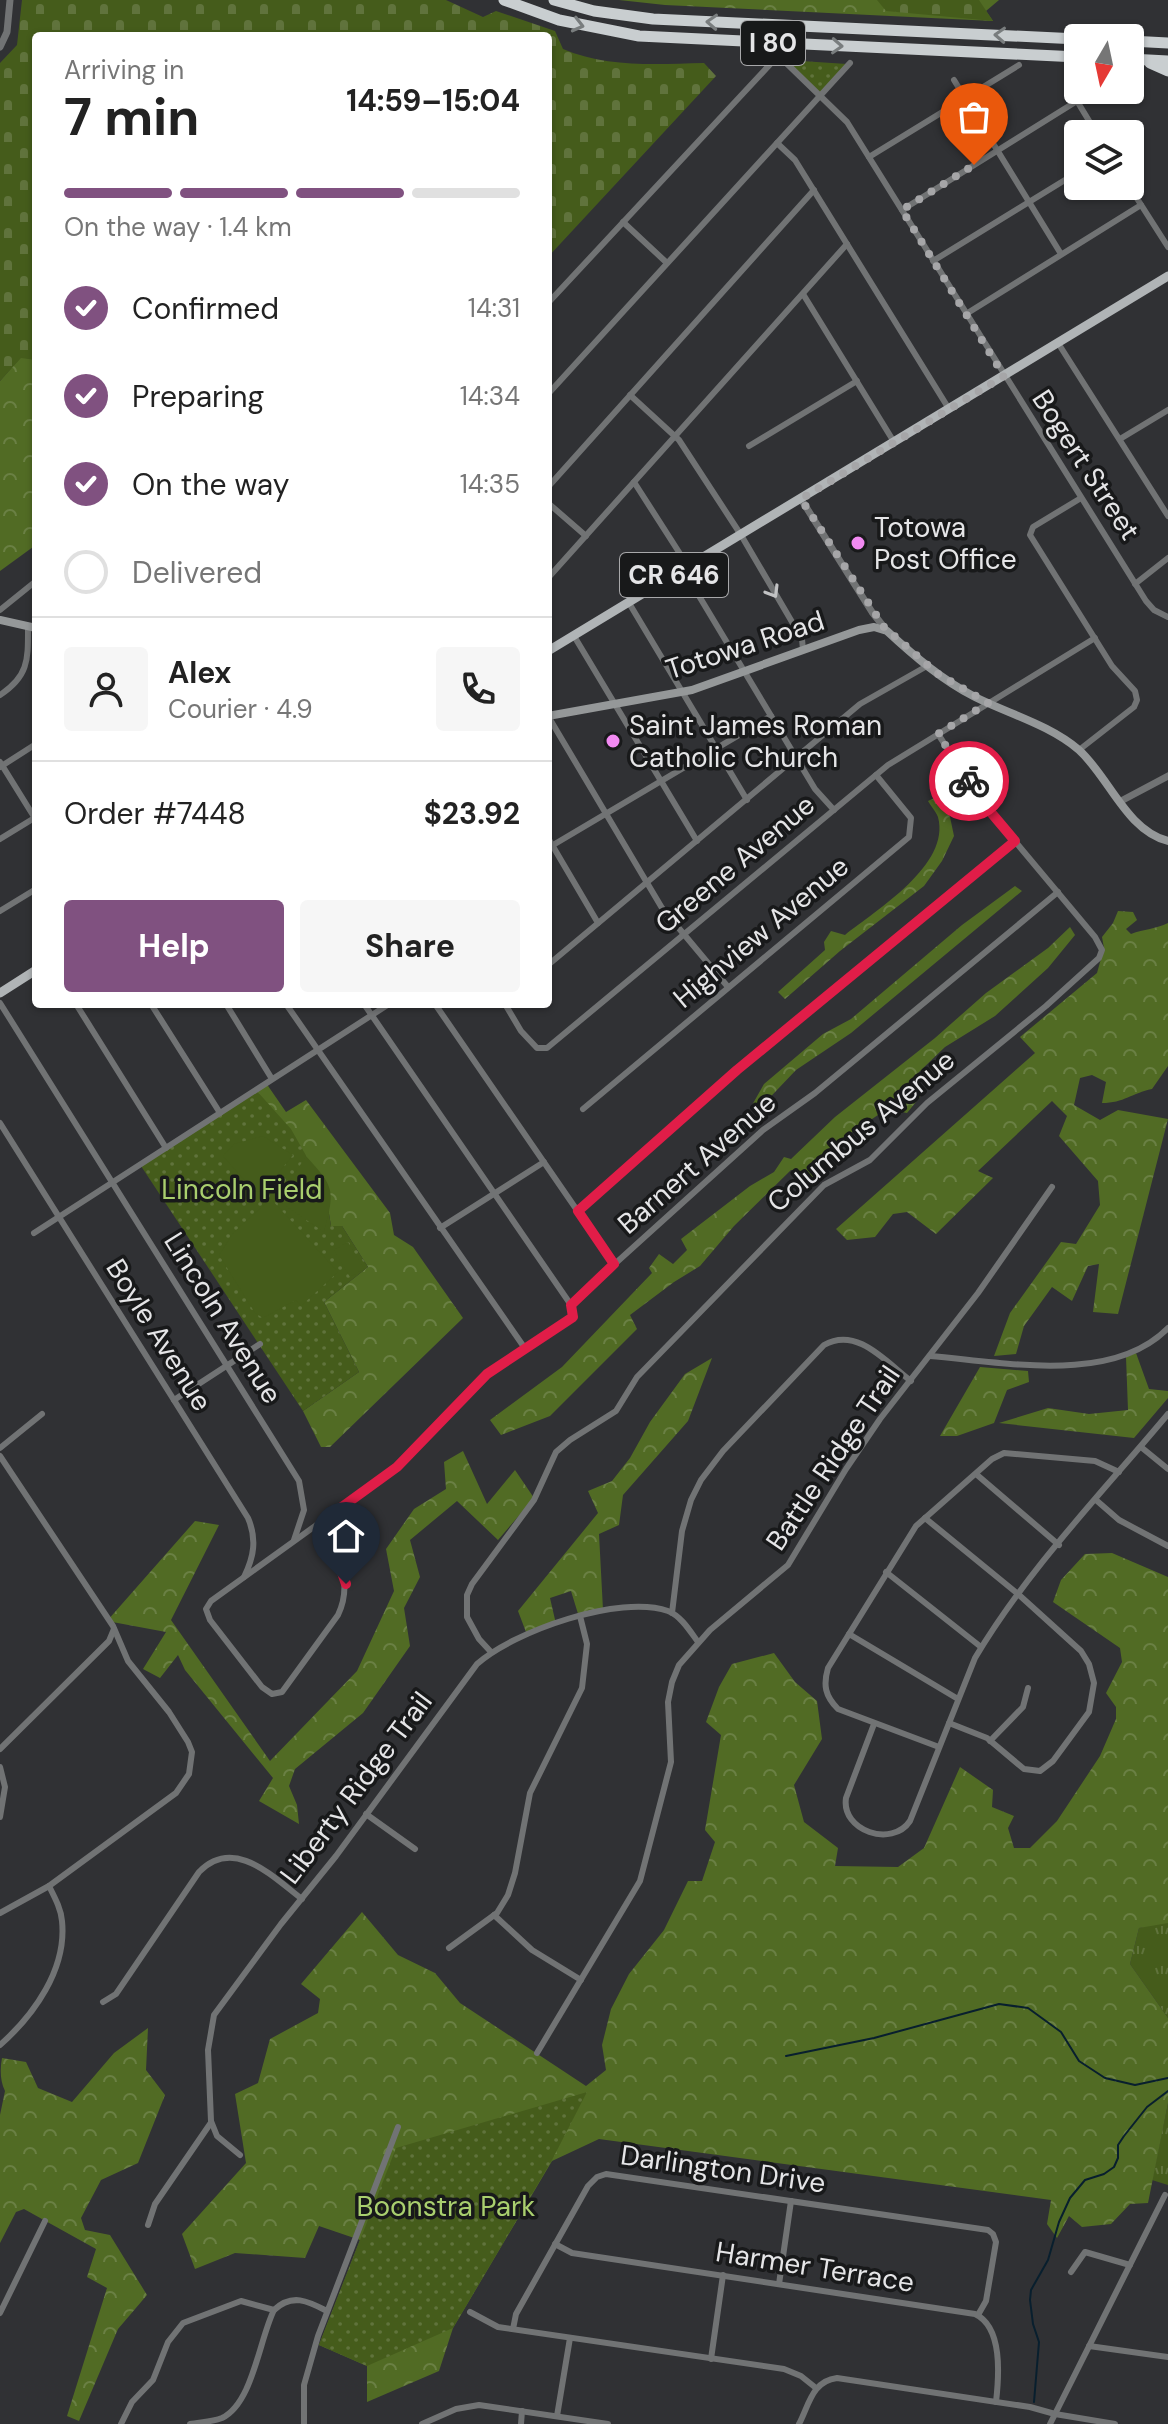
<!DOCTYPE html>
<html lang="en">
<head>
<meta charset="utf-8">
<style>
  :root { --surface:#fff; --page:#f6f6f6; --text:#222; --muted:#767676; --line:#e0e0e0; --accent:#805180 }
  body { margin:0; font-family:"DM Sans",sans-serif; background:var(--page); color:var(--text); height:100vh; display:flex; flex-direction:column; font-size:30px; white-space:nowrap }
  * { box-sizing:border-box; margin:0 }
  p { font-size:26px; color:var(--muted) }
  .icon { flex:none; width:44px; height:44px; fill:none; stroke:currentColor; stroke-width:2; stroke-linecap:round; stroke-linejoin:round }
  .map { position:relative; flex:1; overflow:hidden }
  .side { position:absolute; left:32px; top:32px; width:520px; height:976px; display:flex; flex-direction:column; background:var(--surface); border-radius:8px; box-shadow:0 2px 6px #0004 }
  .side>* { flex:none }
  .needle { width:52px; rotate:189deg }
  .tools { position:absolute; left:1064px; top:24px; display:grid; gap:16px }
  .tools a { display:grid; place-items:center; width:80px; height:80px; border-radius:8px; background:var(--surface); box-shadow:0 2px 6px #0004; font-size:40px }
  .pin { position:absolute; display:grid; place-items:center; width:68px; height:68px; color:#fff; margin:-82px -34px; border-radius:50% 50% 50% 0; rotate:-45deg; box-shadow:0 0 8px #0007 }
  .pin .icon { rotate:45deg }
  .courier { position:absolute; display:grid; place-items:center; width:80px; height:80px; margin:-40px; border:6px solid #e11d48; border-radius:50%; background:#fff; color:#222; box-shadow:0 2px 10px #0007 }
  .headline em { font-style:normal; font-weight:700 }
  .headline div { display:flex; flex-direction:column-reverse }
  .headline { display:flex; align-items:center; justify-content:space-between; height:136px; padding:0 32px }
  h1 { font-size:52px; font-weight:700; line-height:60px }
  .bar { display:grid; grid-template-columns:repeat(4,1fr); gap:12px 8px; align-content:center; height:96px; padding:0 32px }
  .bar i { height:10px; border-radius:6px; background:var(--line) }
  .bar .active { background:var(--accent) }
  .bar p { grid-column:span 4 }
  .line { display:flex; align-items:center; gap:20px; padding:0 32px; border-top:2px solid var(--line) }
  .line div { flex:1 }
  .round { display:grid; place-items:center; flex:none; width:84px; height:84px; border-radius:8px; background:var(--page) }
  ol { padding:0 32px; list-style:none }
  li { display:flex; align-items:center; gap:24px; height:88px }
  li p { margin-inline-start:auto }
  li .icon { padding:8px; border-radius:50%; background:var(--accent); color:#fff; stroke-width:4 }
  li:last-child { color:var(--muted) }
  li i { width:44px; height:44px; border:4px solid var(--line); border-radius:50% }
  .primary-button { display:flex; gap:16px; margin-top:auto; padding:16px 32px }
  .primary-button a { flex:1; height:92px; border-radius:8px; background:var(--accent); color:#fff; font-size:32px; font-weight:700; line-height:92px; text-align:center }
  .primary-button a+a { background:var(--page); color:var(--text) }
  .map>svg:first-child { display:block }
  .grass { fill:url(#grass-tufts) }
  .forest { fill:url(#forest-crowns) }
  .cemetery { fill:url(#cemetery-stones) }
  .park { fill:url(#park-dots) }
  .pitch { fill:#455c1b }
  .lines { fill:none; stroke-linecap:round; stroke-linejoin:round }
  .stream { stroke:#081f2e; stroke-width:2 }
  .minor { stroke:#717374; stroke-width:6 }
  .tertiary { stroke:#717374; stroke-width:7 }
  .secondary { stroke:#959899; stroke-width:8 }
  .primary { stroke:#b0b4b6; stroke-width:9 }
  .motorway { stroke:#c9ced0; stroke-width:11 }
  .oneway { stroke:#797d7e }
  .oneway2 { stroke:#c2c3c4 }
  .done { stroke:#a6a6a8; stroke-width:8; stroke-dasharray:0 14.4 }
  .route { stroke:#e11d48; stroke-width:10 }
  .poi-dot { fill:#f28af2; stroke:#18191a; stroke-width:3 }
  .labels { text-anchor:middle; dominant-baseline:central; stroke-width:7; stroke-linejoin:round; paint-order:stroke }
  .shield { fill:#18191a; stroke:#a8a8aa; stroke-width:2 }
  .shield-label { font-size:26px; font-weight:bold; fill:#e5e5e7 }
  .street-label { font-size:28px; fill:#e5e5e7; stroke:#18191a }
  .poi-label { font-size:28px; fill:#e5e5e7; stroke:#18191a; text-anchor:start }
  .park-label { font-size:28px; fill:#a9cf6e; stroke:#18191a }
</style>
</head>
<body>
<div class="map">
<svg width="1168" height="2424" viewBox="0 0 1168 2424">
  <defs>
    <pattern id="grass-tufts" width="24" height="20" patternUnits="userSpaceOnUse" patternTransform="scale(2)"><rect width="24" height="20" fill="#455c1b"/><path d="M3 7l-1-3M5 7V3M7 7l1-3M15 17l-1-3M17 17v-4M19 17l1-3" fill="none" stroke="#60733c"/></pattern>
    <pattern id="forest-crowns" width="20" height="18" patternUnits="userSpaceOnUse" patternTransform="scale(2)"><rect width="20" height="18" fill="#516b24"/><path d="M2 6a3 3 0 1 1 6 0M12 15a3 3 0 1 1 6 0" fill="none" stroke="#6a8044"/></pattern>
    <pattern id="cemetery-stones" width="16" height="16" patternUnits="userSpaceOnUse" patternTransform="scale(2)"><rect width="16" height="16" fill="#455c1b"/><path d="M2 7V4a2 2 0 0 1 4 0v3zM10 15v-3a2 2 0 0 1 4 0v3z" fill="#60733c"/></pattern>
    <pattern id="park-dots" width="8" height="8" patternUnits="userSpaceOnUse" patternTransform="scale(2)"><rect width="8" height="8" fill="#455c1b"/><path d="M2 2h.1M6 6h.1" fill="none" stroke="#60733c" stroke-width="1.8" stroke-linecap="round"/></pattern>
  </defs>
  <rect width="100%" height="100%" fill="#303134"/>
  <g class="grass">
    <path d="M1162,1922L1168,1923V2018L1130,1964L1139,1928Z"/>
    <path d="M1168,2103V2185L1152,2180Z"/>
  </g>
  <g class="forest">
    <path d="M619,0H999L986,11L993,21L665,5Z"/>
    <path d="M21,357L36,360V550L33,547L0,571V381Z"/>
    <path d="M938,796L950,817L954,836L942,861L924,886L840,951L785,999L778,992L825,950L824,942L831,931L845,935C876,910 951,865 938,817C936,812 931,806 928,801Z"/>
    <path d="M1015,886L1022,891L851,1033L796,1070L758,1110L751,1107L764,1084L823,1034L851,1019L962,925Z"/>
    <path d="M1118,911L1133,912L1137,920L1126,929L1131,934C1144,929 1156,929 1168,923V1066L1152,1089C1132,1093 1124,1103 1102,1103L1106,1082L1092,1075L1080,1078L1074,1105L1100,1120L1118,1110L1168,1119L1118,1314L1093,1312L1099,1264L1088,1266L1072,1301L1052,1287L1024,1326L1016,1354L994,1356L1010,1313L1061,1242L1076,1244L1100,1205L1098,1181L1059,1136L1067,1116L1052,1101L978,1171L993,1178L936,1234L907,1212L893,1214L875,1237L847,1240L836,1229L1035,1053L1020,1037L1097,973L1104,948L1102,937L1113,923Z"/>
    <path d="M1070,927L1075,935L1048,968L995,1016L945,1047L918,1073L920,1097L907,1113L887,1109L839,1141L820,1166V1176L812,1183L803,1171L791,1170L734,1226L700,1266L674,1282L630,1315L637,1329L550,1416L501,1435L490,1420L562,1367L652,1273L649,1268L659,1254L673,1264L687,1250L681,1239L750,1186L774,1172L784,1157L791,1159L835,1117L935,1038L986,993L1048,948Z"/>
    <path d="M266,1083L286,1112L306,1100L390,1213L394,1235L413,1247L463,1318L330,1447H321L303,1411L359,1372L324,1302L368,1267L342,1226H331L325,1189L256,1090Z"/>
    <path d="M1136,1353L1149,1389L1168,1391V1398L1134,1438L999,1423L1048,1408L1089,1414L1128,1410L1126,1357Z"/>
    <path d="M712,1358L688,1421L623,1495L619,1525L599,1534L603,1610L579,1617L571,1591L550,1598L556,1624L526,1632L518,1611L598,1513L588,1491L612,1481L630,1458L650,1422L685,1374Z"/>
    <path d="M980,1367L1028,1371L1029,1382L1007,1390L994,1423L957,1436H940Z"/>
    <path d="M463,1451L487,1504L515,1470L534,1498L498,1540L457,1501L410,1540L420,1577L404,1608L410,1646L363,1713L295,1769L289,1786L297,1805L299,1824L259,1801L273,1778L185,1670L178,1655L160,1678L143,1669L166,1632L107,1621L195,1521L219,1525L171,1620L270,1761L357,1671L394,1591L386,1549L414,1509L446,1489L444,1462Z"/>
    <path d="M1112,1553L1168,1577V1923L1139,1928L1130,1964L1168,2018V2103L1148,2203L1130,2204L1111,2224L1082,2227L1069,2216L1057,2238L1047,2224L1051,2200L599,2139L552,2161L453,2328L439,2371L367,2402V2366L319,2345L360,2240L319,2226L305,2258L235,2253L195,2269L182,2234L246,2163L235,2094L258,2083L270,2039L318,2013L320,1999L301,1984L362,1912L398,1955L435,1973L460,2003L586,2086L606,2070L602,2045L611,2009L629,1974L664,1930L688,1881H702L715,1842L705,1830L721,1735L706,1722L719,1687L732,1664L774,1653L795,1682L817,1701L822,1739L794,1785L804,1822L838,1848L835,1866L898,1867L924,1848L960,1767L993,1790L992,1807L1014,1816L1008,1828L1014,1848H1030L1057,1821L1100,1756L1116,1719V1707L1106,1693L1122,1662L1120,1648L1053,1602L1061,1580L1085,1554Z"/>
    <path d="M148,2028L146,2070L165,2095L138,2163L101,2180L81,2218L85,2230L110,2235L147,2295L118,2329L79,2421L67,2416L107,2288L87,2277L96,2249L24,2209L16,2212L0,2243V2115L5,2091C0,2081 0,2069 2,2058L26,2062L38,2088L72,2102L114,2053Z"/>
  </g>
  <g class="cemetery">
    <path d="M22,0H446L483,17L496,11L555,31L563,49C607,68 657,64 704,63L716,76L548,257V36H36V360L21,358L0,381V63L17,45Z"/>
    <path d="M877,0H979L993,21L886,11Z"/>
  </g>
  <g class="park">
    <path d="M786,60L847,64L820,93Z"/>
    <path d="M256,1090L291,1129L325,1189L331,1226H342L368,1267L324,1302L359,1372L303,1411L139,1163Z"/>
    <path d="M587,2092L552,2160L453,2328L367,2366L319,2345L396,2148Z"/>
  </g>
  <g class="pitch">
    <path d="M263,1136L293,1155L263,1192L254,1191L223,1156L234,1144Z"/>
    <path d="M306,1156C335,1188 335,1190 324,1232L283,1204L279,1192L286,1187Z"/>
    <path d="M271,1199L338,1272L301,1306L296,1300L263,1318L255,1313L219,1255L234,1232Z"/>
    <path d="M348,1242L364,1269L350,1277L334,1250Z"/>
  </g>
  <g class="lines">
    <g class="stream">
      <path d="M786,2056L874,2038L999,2004L1028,2008L1061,2032L1079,2061L1105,2078L1135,2085L1168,2078"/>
      <path d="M1034,2402L1039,2342L1033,2324L1030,2300L1031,2290L1048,2260L1059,2222L1070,2198L1085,2180L1104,2174L1114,2167L1118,2158V2145L1124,2136L1147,2107L1168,2091"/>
    </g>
    <g class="minor">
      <path d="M954,80L1061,254"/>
      <path d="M777,143L795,160L949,409"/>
      <path d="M869,157L1019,65"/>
      <path d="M1129,186L1168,247"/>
      <path d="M902,210L1077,101L1097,134"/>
      <path d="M623,222L667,263"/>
      <path d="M933,261L1078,172"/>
      <path d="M803,294L894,442"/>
      <path d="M548,303L775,59L781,58L847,122L1146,601L1154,610L1168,617"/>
      <path d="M966,314L1141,205"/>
      <path d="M1058,343L1168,516"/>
      <path d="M548,394L850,63"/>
      <path d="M630,395L679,440L741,535L802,639L803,650"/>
      <path d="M1120,439L1168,410"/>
      <path d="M749,446L857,381"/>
      <path d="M634,482L684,560V571L815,789L834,810"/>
      <path d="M548,487L814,190"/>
      <path d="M548,503L586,536"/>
      <path d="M548,578L847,244"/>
      <path d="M1135,584L1168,558"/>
      <path d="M629,603L747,800"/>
      <path d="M0,610L36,581"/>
      <path d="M574,636L697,841"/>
      <path d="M0,695C29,676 28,659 28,628"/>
      <path d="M548,716L662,908L728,987"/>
      <path d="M1079,750L1134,707L1137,700L1135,691L1112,666L1030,535L1033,527L1081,498"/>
      <path d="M0,762L36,820"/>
      <path d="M0,767L36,744"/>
      <path d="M548,838L598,923"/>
      <path d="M0,839L36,817"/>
      <path d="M548,848L771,716"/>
      <path d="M0,911L36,889"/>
      <path d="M548,965L860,704L927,666"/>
      <path d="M0,1003L299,1481L304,1510L294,1540"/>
      <path d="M76,1004L166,1148"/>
      <path d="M151,1004L220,1113"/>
      <path d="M226,1004L272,1079"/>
      <path d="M286,1004L524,1347"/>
      <path d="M364,1004L571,1305"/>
      <path d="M435,1004L614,1264"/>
      <path d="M505,1004L521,1031L537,1048H547L888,765L1095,638"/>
      <path d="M583,1109L909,837L911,818L876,775"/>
      <path d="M0,1123L248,1518C257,1539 254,1557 244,1577"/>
      <path d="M578,1211L737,1070L1015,841"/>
      <path d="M440,1228L544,1162"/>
      <path d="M34,1233L389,1004"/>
      <path d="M930,1356C1003,1362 1112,1385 1168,1328"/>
      <path d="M174,1400L260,1344"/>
      <path d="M1141,1447L1168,1469"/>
      <path d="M0,1448L42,1414"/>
      <path d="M0,1456L113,1626L128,1661L169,1712L188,1742L192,1752L189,1774L176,1793L49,1886L0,1913"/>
      <path d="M976,1474L1059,1545"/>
      <path d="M1096,1500L1119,1520L1168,1546"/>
      <path d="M925,1518L1018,1594L1081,1651L1089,1664L1094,1683L1089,1712L1053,1761L1040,1771L1024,1769L987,1738L949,1723"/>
      <path d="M324,1520C337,1552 354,1582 338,1615L282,1692L272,1694L262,1687L210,1620L206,1609L211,1601L397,1467L487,1374L573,1317L571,1305L576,1299L763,1130L815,1093L1058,892"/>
      <path d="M886,1572L981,1647"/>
      <path d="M672,1613L682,1531L691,1500L701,1480L723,1451L824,1345C857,1326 886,1362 911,1381"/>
      <path d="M849,1634L958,1699"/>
      <path d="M491,1652L479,1639L467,1617V1595L472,1584L534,1500L556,1452L570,1440L616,1411L637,1377L824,1185L870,1160L927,1103L1046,1006L1099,958L1102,950L1095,937L983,803L938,734"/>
      <path d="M874,1724L846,1798C841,1831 892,1848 910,1821L975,1658C1028,1569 1102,1493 1168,1414"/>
      <path d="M990,1741L1023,1707L1028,1688"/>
      <path d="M939,1747L838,1709C825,1696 823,1685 828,1668L916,1526L992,1459L1004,1453L1095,1461L1119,1472"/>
      <path d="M0,1749L109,1641L114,1629"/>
      <path d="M0,1767L5,1787L0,1817"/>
      <path d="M366,1814L415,1849"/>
      <path d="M494,1915L532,1950L581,1980"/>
      <path d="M449,1948L497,1913L508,1895L515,1873L530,1793L582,1688L587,1644L580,1616"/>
      <path d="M103,2002L116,1994L199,1872C234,1836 273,1877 302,1899"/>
      <path d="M0,2045C34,2015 67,1969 62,1921C61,1909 55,1898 49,1886"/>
      <path d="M537,2053L640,1881L671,1762L668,1702L672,1682L679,1665L710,1630L788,1565L846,1469L880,1419L978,1293L1052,1187"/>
      <path d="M240,2155L217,2136L211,2121L208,2050L214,2015L281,1924L336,1856L477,1664C514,1631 620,1594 668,1611C681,1616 690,1631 698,1642"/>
      <path d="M148,2225L155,2204L210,2124"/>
      <path d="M555,2244L572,2253L975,2314C1003,2327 999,2376 996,2402"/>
      <path d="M1071,2272L1085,2252L1130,2265"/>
      <path d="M779,2284L791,2201"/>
      <path d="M470,2312L498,2327L784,2369L801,2376L816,2388"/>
      <path d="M0,2313L45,2221"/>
      <path d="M513,2329L516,2314L588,2186L597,2177L606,2174L988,2230L993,2234L996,2242L986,2301L978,2315"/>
      <path d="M1089,2346L1168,2357"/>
      <path d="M711,2359L723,2275"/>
      <path d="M557,2416L570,2338"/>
      <path d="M121,2424L132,2402L153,2380L168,2342L183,2323L241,2301L274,2310C292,2293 308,2301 327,2311"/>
      <path d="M190,2424C200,2422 212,2422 222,2418C253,2403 259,2340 274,2310"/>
      <path d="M304,2424V2385L318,2336L398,2127"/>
      <path d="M422,2424L456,2409L479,2405L608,2424"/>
      <path d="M521,2424L522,2411"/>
      <path d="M799,2424C809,2405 812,2381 837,2378L1030,2407L1055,2414L1115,2424"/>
      <path d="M1050,2424L1165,2195"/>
    </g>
    <g class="tertiary">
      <path d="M0,47L7,32L10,0"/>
      <path d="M801,499L872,612L887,631"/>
      <path d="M1121,801L1168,776"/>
    </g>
    <g class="secondary">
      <path d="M0,620L36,628"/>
      <path d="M548,716L692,690L859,630L874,627L887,631C914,656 942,680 975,697C1009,714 1050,725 1079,750C1109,777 1126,830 1168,841"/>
    </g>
    <g class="primary">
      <path d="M548,651L1168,276"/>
      <path d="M0,993L36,970"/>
    </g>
    <g class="motorway">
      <path d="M504,0L559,20L639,36L1078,57"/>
      <path d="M554,0L594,11L653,19L1078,39"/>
      <path d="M1130,41L1168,43"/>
      <path d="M1130,59L1168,61"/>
      <path d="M1150,63L1168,71"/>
    </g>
  </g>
  <defs><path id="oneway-chevron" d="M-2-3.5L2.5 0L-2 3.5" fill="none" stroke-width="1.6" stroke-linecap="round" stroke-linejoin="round" transform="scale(2)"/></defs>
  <g class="oneway">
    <use href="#oneway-chevron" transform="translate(712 22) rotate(-177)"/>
    <use href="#oneway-chevron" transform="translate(578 25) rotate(14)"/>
    <use href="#oneway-chevron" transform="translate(1000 35) rotate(-177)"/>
    <use href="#oneway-chevron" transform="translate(837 46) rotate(3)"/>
  </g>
  <use class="oneway2" href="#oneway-chevron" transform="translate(773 592) rotate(59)"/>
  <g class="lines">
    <path class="done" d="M969,781L938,734L988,703L938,674L884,627L801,499L1004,376L902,210L974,165"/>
    <path class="route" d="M346,1584L324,1520L397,1467L487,1374L573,1317L571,1305L614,1264L578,1211L737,1070L1015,841L983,803L969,781"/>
  </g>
  <g class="poi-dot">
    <circle cx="858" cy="543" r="8"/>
    <circle cx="613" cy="741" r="8"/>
  </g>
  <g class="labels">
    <g class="shield">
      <rect x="741" y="21" width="64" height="44" rx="6"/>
      <rect x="620" y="553" width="108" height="44" rx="6"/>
    </g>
    <g class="shield-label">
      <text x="773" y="43">I 80</text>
      <text x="674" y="575">CR 646</text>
    </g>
    <g class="street-label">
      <text transform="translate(1086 465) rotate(57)">Bogert Street</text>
      <text transform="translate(745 645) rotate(-18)">Totowa Road</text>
      <text transform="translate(735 864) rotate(-40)">Greene Avenue</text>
      <text transform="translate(761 932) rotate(-40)">Highview Avenue</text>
      <text transform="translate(861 1131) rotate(-40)">Columbus Avenue</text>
      <text transform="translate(697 1163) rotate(-41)">Barnert Avenue</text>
      <text transform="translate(223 1318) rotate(58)">Lincoln Avenue</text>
      <text transform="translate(159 1335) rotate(58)">Boyle Avenue</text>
      <text transform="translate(833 1458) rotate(-56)">Battle Ridge Trail</text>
      <text transform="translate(356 1788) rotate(-53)">Liberty Ridge Trail</text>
      <text transform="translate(723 2169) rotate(8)">Darlington Drive</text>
      <text transform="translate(815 2267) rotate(9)">Harmer Terrace</text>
    </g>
    <g class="poi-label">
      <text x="874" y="527">Totowa<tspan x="874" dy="32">Post Office</tspan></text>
      <text x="629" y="725">Saint James Roman<tspan x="629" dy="32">Catholic Church</tspan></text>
    </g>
    <g class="park-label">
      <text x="242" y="1189">Lincoln Field</text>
      <text x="446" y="2206">Boonstra Park</text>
    </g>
  </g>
</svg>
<div class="tools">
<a><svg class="needle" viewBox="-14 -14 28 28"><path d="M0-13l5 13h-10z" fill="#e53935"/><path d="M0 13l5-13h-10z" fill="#767676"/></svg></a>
<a><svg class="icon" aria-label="layers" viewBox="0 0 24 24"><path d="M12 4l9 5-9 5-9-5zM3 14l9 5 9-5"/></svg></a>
</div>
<div class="pin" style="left:974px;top:165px;background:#ea580c"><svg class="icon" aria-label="bag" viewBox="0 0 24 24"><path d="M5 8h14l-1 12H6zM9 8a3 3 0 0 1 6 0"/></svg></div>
<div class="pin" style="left:346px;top:1584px;background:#1f2937"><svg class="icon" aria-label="home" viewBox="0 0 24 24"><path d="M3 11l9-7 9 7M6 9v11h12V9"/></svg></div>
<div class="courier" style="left:969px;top:781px"><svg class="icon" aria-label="bike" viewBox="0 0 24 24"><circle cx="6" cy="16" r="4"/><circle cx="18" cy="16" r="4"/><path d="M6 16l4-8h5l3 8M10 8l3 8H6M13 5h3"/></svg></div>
<section class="side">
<div class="headline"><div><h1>7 min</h1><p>Arriving in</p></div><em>14:59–15:04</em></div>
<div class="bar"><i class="active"></i><i class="active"></i><i class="active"></i><i></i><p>On the way · 1.4 km</p></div>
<ol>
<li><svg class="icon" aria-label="check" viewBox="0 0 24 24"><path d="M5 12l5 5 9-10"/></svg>Confirmed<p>14:31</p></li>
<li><svg class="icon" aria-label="check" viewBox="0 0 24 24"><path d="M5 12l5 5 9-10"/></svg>Preparing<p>14:34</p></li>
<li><svg class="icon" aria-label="check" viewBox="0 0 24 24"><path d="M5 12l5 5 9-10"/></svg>On the way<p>14:35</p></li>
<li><i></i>Delivered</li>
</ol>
<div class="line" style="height:144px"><a class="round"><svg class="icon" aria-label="person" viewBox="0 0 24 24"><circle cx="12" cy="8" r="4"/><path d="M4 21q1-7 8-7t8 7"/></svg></a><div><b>Alex</b><p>Courier · 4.9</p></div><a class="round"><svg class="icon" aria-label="phone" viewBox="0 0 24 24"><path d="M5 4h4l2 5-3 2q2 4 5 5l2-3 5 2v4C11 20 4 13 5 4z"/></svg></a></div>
<div class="line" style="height:104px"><div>Order #7448</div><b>$23.92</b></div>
<div class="primary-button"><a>Help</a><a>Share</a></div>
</section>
</div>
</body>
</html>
